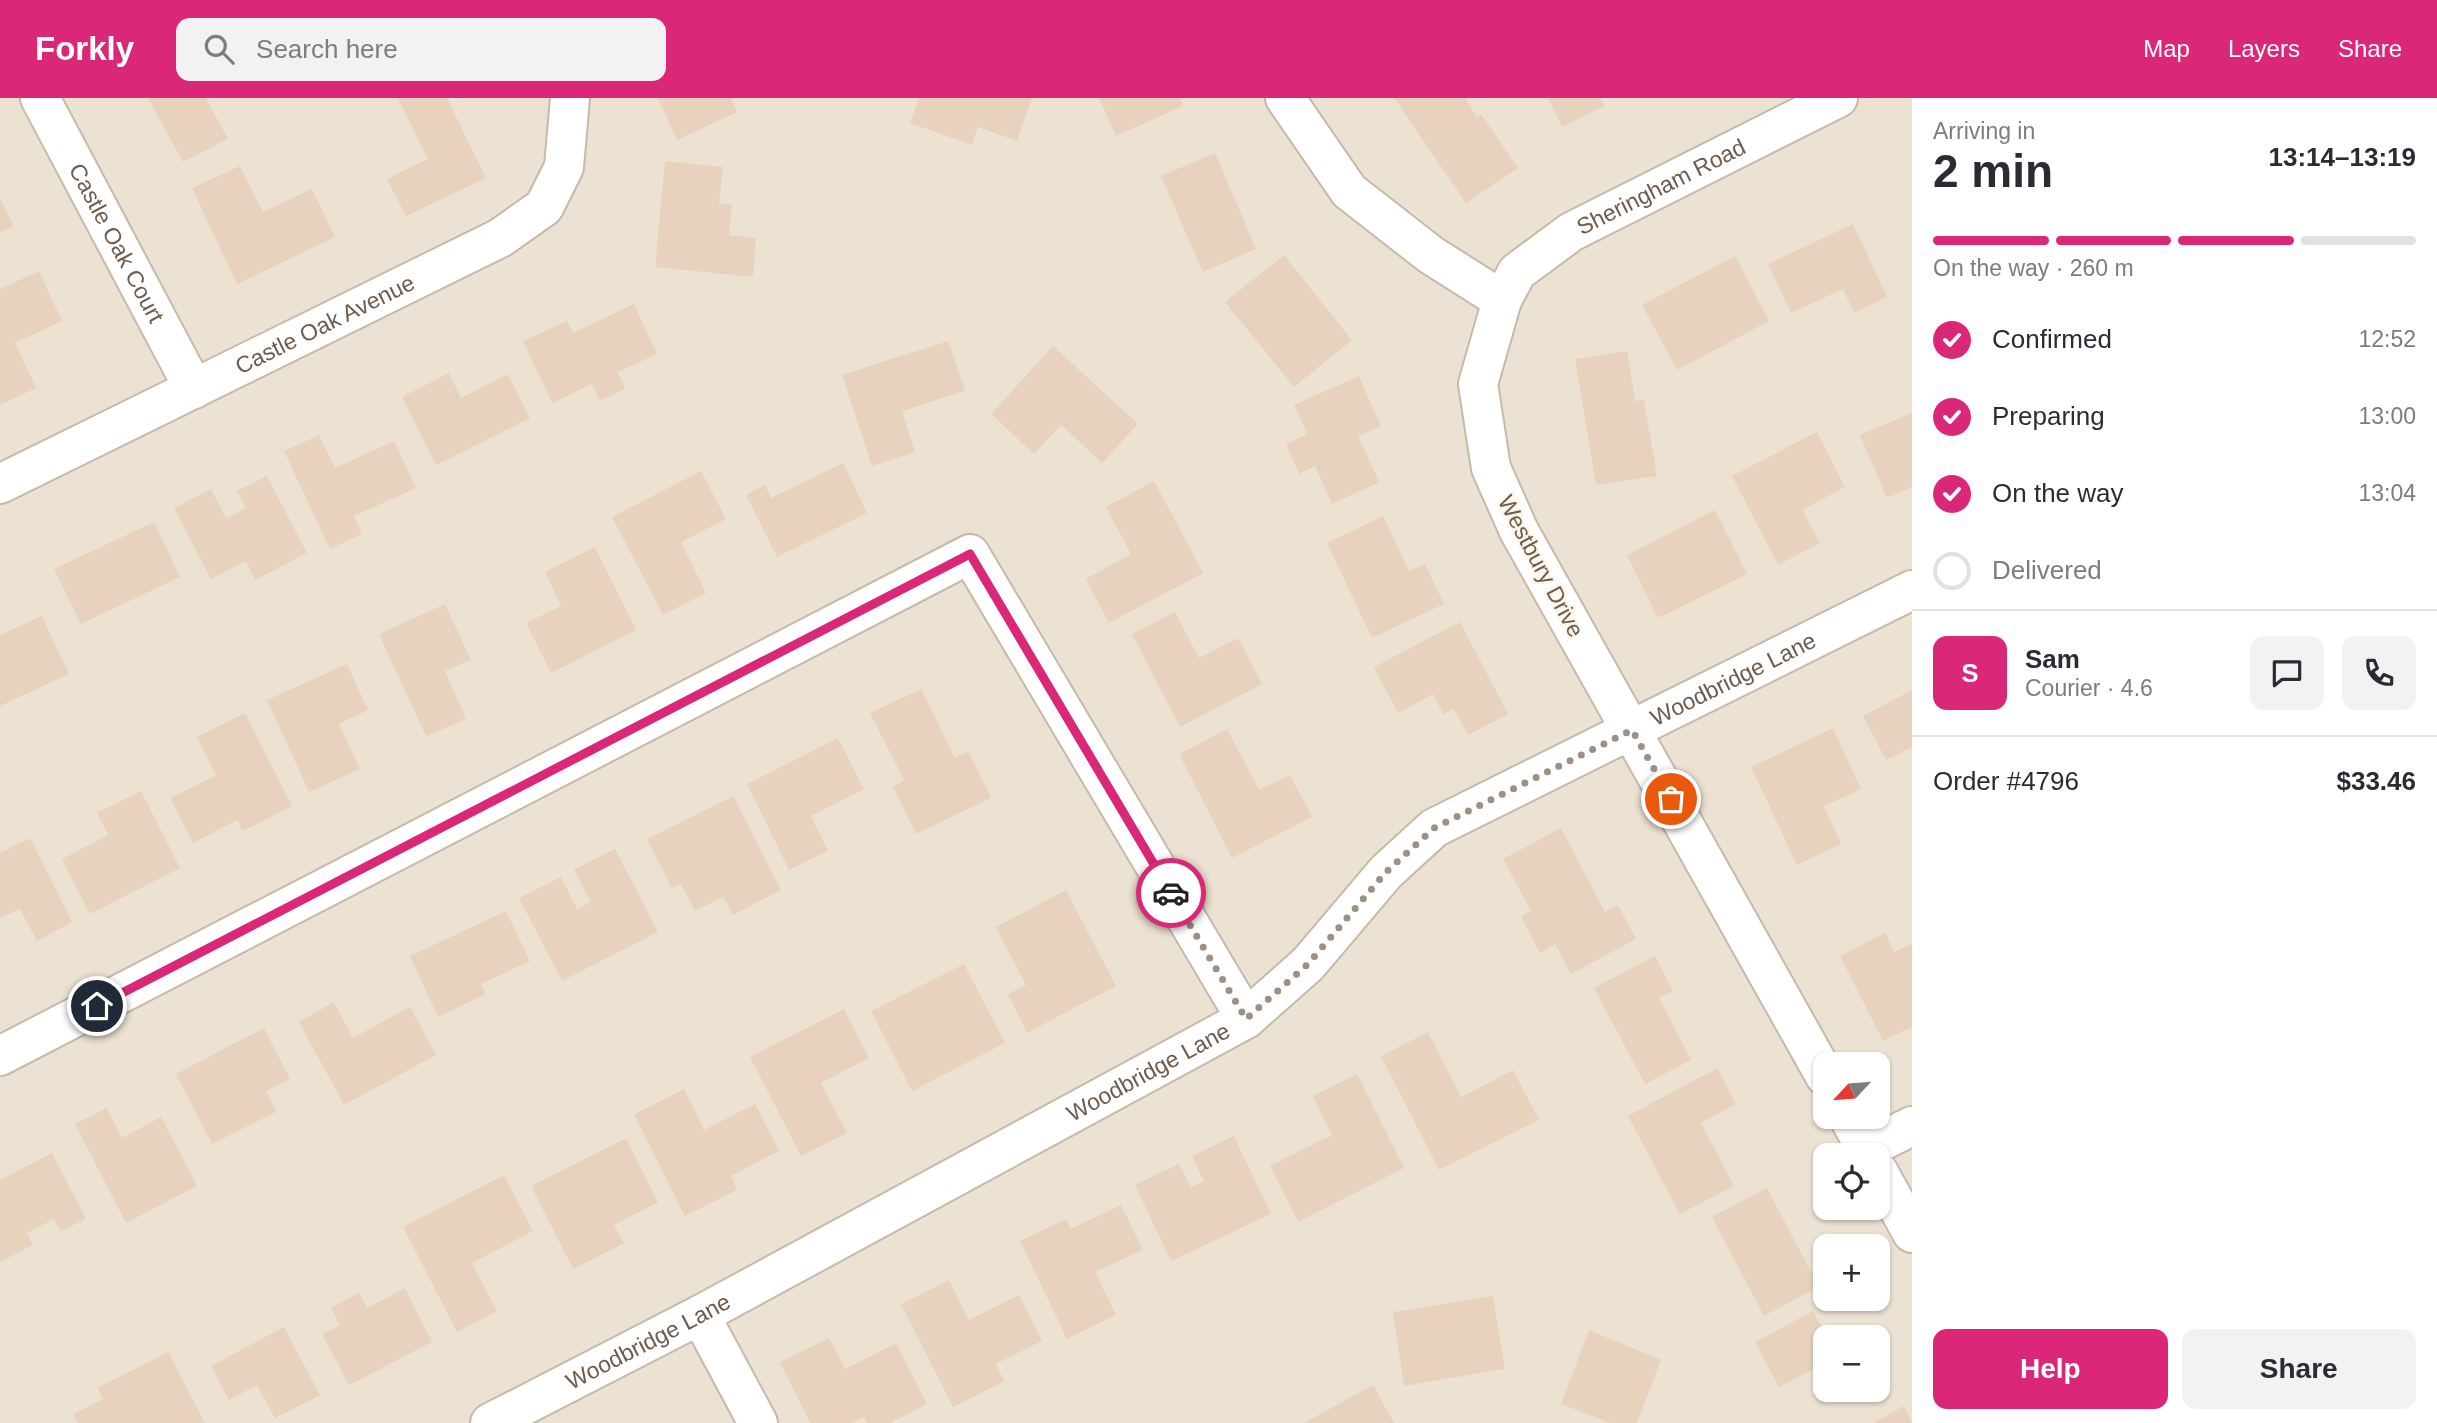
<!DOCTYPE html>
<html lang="en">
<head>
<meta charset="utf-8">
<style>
  :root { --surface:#fff; --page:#f2f2f3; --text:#2b2b33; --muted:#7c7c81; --line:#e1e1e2; --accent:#db2777 }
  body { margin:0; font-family:Helvetica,sans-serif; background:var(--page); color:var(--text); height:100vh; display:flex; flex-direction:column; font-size:26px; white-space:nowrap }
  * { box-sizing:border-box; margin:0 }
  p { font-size:23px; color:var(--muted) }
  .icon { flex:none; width:38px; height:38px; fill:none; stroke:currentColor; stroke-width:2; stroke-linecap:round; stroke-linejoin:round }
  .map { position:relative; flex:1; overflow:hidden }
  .details { display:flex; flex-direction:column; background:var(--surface); width:525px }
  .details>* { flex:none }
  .needle { width:46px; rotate:244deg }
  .fabs { position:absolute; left:1813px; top:954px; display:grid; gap:14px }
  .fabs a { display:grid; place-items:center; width:77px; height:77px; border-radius:14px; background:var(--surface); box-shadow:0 2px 5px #0004; font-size:35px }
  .pin { position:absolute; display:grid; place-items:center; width:60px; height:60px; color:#fff; margin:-30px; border:4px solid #fff; border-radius:50%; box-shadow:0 2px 7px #0007 }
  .courier { position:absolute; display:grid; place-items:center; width:70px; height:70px; margin:-35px; border:5px solid #db2777; border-radius:50%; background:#fff; color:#222; box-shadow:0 2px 9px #0007 }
  .headline em { font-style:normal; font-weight:800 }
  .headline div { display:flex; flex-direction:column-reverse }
  .headline { display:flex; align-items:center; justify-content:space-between; height:119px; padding:0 21px }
  h1 { font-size:46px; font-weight:800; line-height:52px }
  .bar { display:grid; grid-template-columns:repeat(4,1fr); gap:10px 7px; align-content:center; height:84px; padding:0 21px }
  .bar i { height:9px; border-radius:5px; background:var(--line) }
  .bar .on { background:var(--accent) }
  .bar p { grid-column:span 4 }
  .line { display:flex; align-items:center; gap:18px; padding:0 21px; border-top:2px solid var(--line) }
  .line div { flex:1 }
  .round { display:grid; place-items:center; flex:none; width:74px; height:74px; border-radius:14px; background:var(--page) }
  ol { padding:0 21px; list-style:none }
  li { display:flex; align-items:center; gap:21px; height:77px }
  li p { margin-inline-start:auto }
  li .icon { padding:7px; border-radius:50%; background:var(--accent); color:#fff; stroke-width:4 }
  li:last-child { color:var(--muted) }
  li i { width:38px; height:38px; border:4px solid var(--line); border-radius:50% }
  .primary-button { display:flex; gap:14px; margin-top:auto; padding:14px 21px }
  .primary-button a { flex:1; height:80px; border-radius:14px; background:var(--accent); color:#fff; font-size:28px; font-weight:800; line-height:80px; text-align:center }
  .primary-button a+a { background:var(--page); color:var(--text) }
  header { display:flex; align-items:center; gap:42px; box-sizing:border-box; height:98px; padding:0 35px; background:var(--accent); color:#fff }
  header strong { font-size:33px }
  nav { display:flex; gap:38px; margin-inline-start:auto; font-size:24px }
  .search { width:490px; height:63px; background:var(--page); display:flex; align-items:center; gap:18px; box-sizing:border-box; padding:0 24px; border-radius:14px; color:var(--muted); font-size:26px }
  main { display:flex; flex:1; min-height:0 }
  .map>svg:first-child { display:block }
  .residential { fill:#ece2d2; fill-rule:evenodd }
  .building { fill:#e8d2be }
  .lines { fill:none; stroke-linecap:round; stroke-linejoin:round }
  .minor-casing { stroke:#c6b9aa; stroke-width:42 }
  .minor { stroke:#fff; stroke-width:38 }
  .done { stroke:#9e9082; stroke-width:7; stroke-dasharray:0 12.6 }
  .route { stroke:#db2777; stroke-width:9 }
  .labels { text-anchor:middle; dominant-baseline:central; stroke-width:5; stroke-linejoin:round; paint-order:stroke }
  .street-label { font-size:23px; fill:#6d5b4e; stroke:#fcf6ea }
</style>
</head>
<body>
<header>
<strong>Forkly</strong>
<div class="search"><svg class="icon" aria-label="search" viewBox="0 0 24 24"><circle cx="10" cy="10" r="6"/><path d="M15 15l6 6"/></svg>Search here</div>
<nav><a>Map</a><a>Layers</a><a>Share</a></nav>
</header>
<main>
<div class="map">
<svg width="1912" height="1325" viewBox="0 0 1912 1325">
  <rect width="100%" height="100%" fill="#f9f2e4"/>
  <path class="residential" d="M0,0H1912V1325H0ZM1825,966H1878V1018H1825ZM1825,1057H1878V1110H1825ZM1825,1148H1878V1200H1825ZM1825,1239H1878V1292H1825Z"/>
  <g class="building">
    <path d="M148,0H206L228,41L183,64Z"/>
    <path d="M398,0H447L486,80L406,118L387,81L428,61Z"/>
    <path d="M658,0H731L737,14L677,42Z"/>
    <path d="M919,0H1032L1017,43L978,29L972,47L910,25Z"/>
    <path d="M1099,0H1180L1183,8L1116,38Z"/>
    <path d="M1394,0H1465L1477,19L1481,16L1518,70L1466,105Z"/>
    <path d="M1548,0H1600L1604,8L1562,29Z"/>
    <path d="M1215,55L1256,151L1203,174L1161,78Z"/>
    <path d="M665,63L723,69L719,106L732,107L729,137L756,140L753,179L655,169Z"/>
    <path d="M240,68L263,114L312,91L335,139L237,186L192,90Z"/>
    <path d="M0,100L14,128L0,135Z"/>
    <path d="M1853,126L1887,199L1854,215L1843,191L1791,215L1768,166Z"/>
    <path d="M1284,157L1352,242L1294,289L1225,204Z"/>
    <path d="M1735,158L1769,223L1677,272L1642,207Z"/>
    <path d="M39,173L62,223L15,245L36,290L0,307V191Z"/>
    <path d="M634,206L657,256L618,274L625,291L600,303L592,286L552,305L523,243L567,223L573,235Z"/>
    <path d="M948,243L965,293L902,313L915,354L872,368L842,277Z"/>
    <path d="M1053,248L1138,326L1102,365L1061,327L1034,356L991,316Z"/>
    <path d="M1627,253L1635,303L1644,302L1657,378L1596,387L1575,261Z"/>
    <path d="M449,275L461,300L508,276L530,320L436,367L402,299Z"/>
    <path d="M1359,278L1381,328L1358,338L1379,384L1332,406L1315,368L1299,376L1286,346L1307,336L1294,307Z"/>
    <path d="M1912,315V389L1887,400L1860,337Z"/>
    <path d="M1817,334L1845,389L1802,412L1820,445L1778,467L1732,378Z"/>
    <path d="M319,337L335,370L394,343L416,390L354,418L362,436L330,451L284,353Z"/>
    <path d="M843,365L867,415L777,459L746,397L765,387L771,400Z"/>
    <path d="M701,373L726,421L681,444L706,495L663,517L612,419Z"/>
    <path d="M267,378L307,455L255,482L246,463L211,481L174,410L211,391L226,420L246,410L237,393Z"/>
    <path d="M1154,383L1203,475L1109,525L1086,481L1131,456L1106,409Z"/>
    <path d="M1715,412L1747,476L1658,520L1627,457Z"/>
    <path d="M1383,418L1409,473L1425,466L1444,506L1372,540L1327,445Z"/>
    <path d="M154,424L180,479L81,526L54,471Z"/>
    <path d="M595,449L636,532L551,575L526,525L561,508L545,474Z"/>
    <path d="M445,506L471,562L445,573L466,621L426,638L379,536Z"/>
    <path d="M1175,514L1199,560L1238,540L1262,586L1180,629L1132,536Z"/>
    <path d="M42,518L69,576L0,608V537Z"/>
    <path d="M1460,524L1508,616L1468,637L1454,611L1443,616L1433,596L1398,615L1374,569Z"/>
    <path d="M347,566L368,612L339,626L360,671L309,694L267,602Z"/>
    <path d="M921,591L955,660L968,653L991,700L916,736L893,689L904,682L870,615Z"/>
    <path d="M1912,592V649L1886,662L1863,618Z"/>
    <path d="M245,615L292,708L243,733L237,722L193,745L170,700L216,677L197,639Z"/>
    <path d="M1833,630L1861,691L1824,708L1841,746L1797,767L1751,669Z"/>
    <path d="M1227,631L1259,692L1290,677L1312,719L1232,760L1179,656Z"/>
    <path d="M838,640L864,691L811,718L828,753L789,772L747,686Z"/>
    <path d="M141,693L180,770L90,816L62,761L108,737L97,715Z"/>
    <path d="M733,698L781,792L733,817L723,799L695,813L681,786L672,790L647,741Z"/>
    <path d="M1561,730L1605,814L1618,807L1636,841L1571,876L1555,846L1540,855L1521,819L1531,813L1503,761Z"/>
    <path d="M30,740L72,824L37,843L20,811L0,820V755Z"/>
    <path d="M615,751L658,834L562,883L519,800L561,779L577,811L591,804L574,772Z"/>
    <path d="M1066,792L1116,888L1027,935L1008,896L1026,887L996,829Z"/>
    <path d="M506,813L530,863L481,886L486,896L438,919L410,858Z"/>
    <path d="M1885,835L1894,854L1912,845V929L1883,943L1840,858Z"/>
    <path d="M1655,858L1673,893L1659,900L1691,962L1645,986L1594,890Z"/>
    <path d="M964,866L1005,945L912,993L871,913Z"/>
    <path d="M334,904L353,940L410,909L436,957L344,1007L299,924Z"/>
    <path d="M844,911L869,960L821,985L847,1035L801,1058L750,959Z"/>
    <path d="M264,930L290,981L266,993L276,1014L212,1046L176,976Z"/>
    <path d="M1428,934L1461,999L1513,972L1539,1022L1439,1072L1381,958Z"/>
    <path d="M1717,970L1736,1006L1701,1025L1734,1088L1680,1116L1628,1018Z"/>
    <path d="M1357,976L1404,1070L1298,1124L1270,1068L1332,1037L1313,998Z"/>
    <path d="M684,991L704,1032L755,1006L779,1053L731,1078L737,1092L685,1118L634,1016Z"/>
    <path d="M107,1010L122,1040L161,1019L197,1088L126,1125L75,1026Z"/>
    <path d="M1234,1038L1271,1116L1171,1163L1135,1087L1179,1066L1191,1089L1204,1083L1192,1058Z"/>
    <path d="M626,1040L658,1104L614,1127L624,1145L573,1171L531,1088Z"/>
    <path d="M52,1055L86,1121L61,1133L54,1121L27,1135L33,1147L0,1164V1082Z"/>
    <path d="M504,1077L533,1133L472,1165L497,1213L457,1234L403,1129Z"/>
    <path d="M1767,1090L1819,1189L1764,1218L1712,1119Z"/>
    <path d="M1121,1107L1143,1152L1095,1174L1116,1217L1067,1241L1020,1143L1066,1121L1071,1131Z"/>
    <path d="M949,1182L969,1222L1019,1197L1042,1243L996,1266L1004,1283L953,1309L901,1206Z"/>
    <path d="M405,1190L432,1244L349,1287L322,1236L340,1227L331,1210L359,1195L367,1210Z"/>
    <path d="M1493,1198L1505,1271L1404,1288L1393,1214Z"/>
    <path d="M1813,1213L1827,1239H1825V1265L1779,1289L1755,1244Z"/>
    <path d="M284,1229L320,1297L275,1320L257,1287L229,1302L211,1268Z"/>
    <path d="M1589,1232L1661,1262L1637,1325H1610L1561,1306Z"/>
    <path d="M829,1240L845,1271L896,1245L927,1306L890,1325H867L864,1319L852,1325H810L780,1264Z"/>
    <path d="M168,1254L205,1325H78L73,1316L103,1301L98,1290Z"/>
    <path d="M1373,1287L1394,1325H1304Z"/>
    <path d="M1904,1308L1912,1325H1873Z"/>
  </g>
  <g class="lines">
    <defs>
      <g id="minor">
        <path id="s1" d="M40,0L194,291"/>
        <path d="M1285,0L1349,93L1431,157L1502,202"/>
        <path id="s2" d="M0,386L500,140L544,109L564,69L570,0"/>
        <path d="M0,958L970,456L1246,921"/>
        <path id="s3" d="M1825,978L1519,433L1491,370L1478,286L1502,202L1517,174L1571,134L1838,0"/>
        <path d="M1848,1018L1869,1057"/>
        <path d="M1866,1051L1912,1028"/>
        <path d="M1878,1073L1912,1135"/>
        <path d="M700,1217L758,1325"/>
        <path id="s4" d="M490,1325L700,1217L1246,921L1308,866L1386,774L1434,730L1912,492"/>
      </g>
    </defs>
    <use href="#minor" class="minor-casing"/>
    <use href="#minor" class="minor"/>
  </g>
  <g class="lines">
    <path class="done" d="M1171,795L1246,921L1308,866L1386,774L1434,730L1632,632L1671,701"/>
    <path class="route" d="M97,908L970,456L1171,795"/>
  </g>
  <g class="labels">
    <g class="street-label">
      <text stroke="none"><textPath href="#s3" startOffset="1066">Sheringham Road</textPath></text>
      <text stroke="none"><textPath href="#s1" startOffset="164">Castle Oak Court</textPath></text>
      <text stroke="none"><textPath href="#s2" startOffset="362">Castle Oak Avenue</textPath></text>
      <text transform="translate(1541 468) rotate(62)">Westbury Drive</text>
      <text stroke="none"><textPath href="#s4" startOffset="1460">Woodbridge Lane</textPath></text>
      <text stroke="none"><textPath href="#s4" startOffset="746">Woodbridge Lane</textPath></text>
      <text stroke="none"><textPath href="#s4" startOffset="178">Woodbridge Lane</textPath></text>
    </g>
  </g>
</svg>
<div class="fabs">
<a><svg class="needle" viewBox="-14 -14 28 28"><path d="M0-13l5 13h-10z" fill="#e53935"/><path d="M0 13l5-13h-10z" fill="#7c7c81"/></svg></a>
<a><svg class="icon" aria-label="locate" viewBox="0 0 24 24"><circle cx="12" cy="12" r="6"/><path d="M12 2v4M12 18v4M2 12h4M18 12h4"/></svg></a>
<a>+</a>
<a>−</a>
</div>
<div class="pin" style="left:1671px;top:701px;background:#ea580c"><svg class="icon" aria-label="bag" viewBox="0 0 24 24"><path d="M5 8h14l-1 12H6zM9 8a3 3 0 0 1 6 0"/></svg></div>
<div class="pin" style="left:97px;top:908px;background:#1f2937"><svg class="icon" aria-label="home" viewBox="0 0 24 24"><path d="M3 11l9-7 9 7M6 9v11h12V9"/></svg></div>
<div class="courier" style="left:1171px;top:795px"><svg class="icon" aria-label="car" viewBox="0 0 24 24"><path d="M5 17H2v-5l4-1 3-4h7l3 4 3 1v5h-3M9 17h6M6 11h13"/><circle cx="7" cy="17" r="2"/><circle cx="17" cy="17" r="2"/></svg></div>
</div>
<section class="details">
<div class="headline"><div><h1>2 min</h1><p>Arriving in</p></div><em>13:14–13:19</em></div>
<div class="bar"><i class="on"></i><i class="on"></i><i class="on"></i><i></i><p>On the way · 260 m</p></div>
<ol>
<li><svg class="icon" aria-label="check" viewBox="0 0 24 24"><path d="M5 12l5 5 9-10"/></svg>Confirmed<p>12:52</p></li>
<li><svg class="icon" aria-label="check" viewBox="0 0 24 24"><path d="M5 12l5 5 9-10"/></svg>Preparing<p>13:00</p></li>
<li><svg class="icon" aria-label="check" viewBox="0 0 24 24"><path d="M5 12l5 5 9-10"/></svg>On the way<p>13:04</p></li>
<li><i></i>Delivered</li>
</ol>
<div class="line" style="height:126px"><b class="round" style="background:var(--accent);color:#fff">S</b><div><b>Sam</b><p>Courier · 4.6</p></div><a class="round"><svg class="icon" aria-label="chat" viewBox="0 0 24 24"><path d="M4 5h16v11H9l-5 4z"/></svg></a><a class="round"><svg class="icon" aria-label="phone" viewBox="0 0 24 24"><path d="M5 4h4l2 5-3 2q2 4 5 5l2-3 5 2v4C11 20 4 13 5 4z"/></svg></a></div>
<div class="line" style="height:91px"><div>Order #4796</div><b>$33.46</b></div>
<div class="primary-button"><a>Help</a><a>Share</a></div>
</section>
</main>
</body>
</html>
